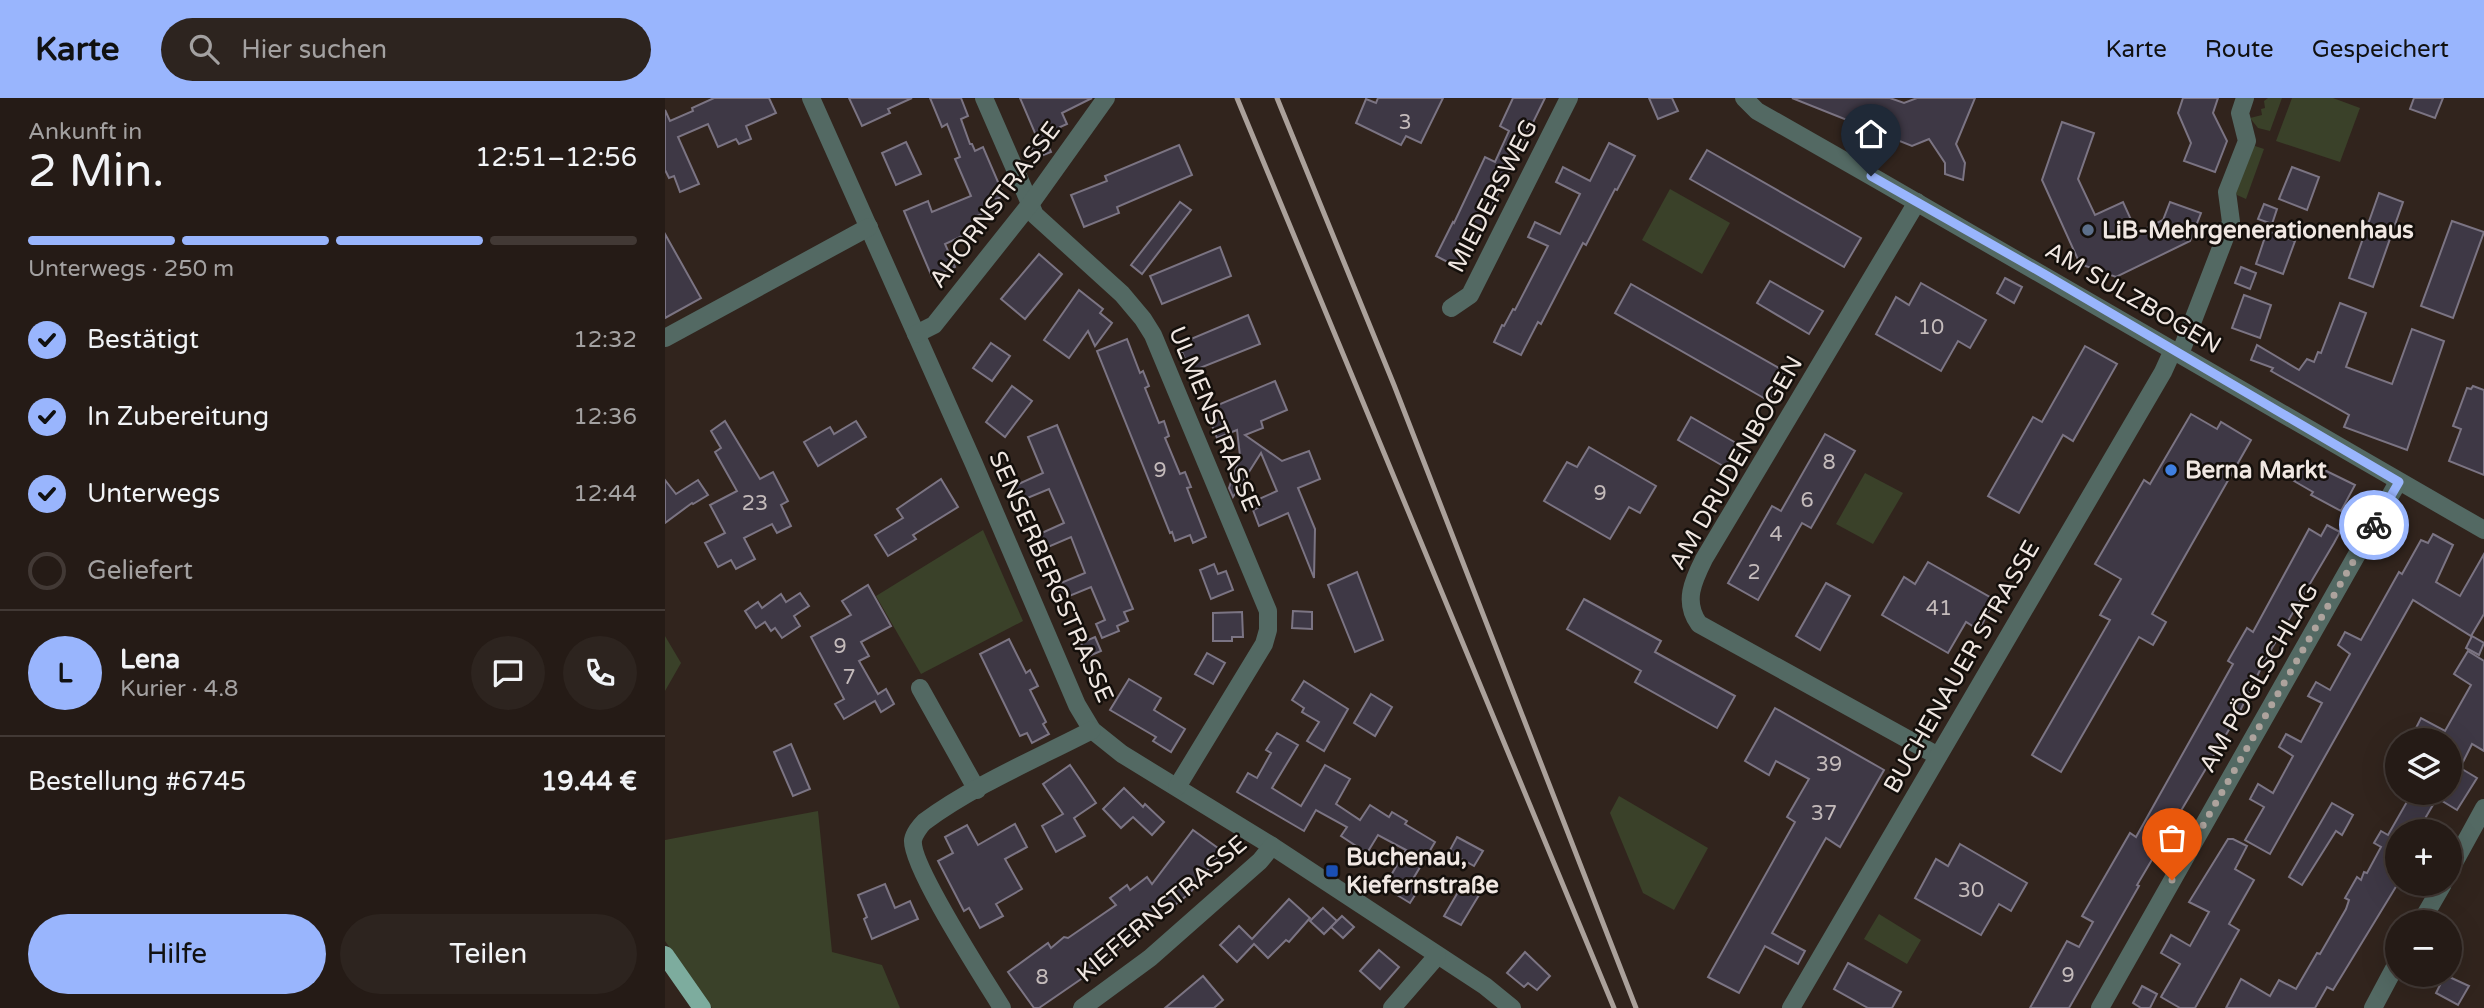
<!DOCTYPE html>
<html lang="de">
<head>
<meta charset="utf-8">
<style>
  :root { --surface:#251b16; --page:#2d241f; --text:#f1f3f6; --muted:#a3a1a1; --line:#423935; --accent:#99b5fd }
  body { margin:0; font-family:"Varela Round",sans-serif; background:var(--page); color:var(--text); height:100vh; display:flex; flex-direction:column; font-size:26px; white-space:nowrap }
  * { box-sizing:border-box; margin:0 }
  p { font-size:23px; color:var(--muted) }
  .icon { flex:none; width:38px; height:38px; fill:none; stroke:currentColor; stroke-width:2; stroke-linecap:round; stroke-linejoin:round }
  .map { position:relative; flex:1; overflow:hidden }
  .sheet { display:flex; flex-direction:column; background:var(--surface); width:665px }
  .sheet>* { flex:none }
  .controls { position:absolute; left:1720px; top:630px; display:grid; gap:14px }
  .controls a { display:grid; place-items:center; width:77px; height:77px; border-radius:50%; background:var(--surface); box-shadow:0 7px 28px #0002,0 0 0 2px var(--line); font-size:35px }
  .pin { position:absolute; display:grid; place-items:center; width:60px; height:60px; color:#fff; margin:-72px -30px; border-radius:50% 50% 50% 0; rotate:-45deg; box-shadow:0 0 7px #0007 }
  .pin .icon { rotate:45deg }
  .courier { position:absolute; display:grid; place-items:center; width:70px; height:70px; margin:-35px; border:5px solid #99b5fd; border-radius:50%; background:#fff; color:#222; box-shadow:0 2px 9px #0007 }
  .summary em { font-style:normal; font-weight:600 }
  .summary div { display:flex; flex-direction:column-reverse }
  .summary { display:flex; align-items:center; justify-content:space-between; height:119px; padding:0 28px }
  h1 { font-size:46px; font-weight:600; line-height:52px }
  .bar { display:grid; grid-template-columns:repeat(4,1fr); gap:10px 7px; align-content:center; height:84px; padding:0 28px }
  .bar i { height:9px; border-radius:5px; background:var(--line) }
  .bar .selected { background:var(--accent) }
  .bar p { grid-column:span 4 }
  .line { display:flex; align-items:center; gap:18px; padding:0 28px; border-top:2px solid var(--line) }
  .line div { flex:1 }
  .round { display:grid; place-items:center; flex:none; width:74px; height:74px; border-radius:37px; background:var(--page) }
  ol { padding:0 28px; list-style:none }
  li { display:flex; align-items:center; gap:21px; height:77px }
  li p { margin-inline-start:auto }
  li .icon { padding:7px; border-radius:50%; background:var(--accent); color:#111; stroke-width:4 }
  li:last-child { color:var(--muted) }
  li i { width:38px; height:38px; border:4px solid var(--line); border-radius:50% }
  .cta { display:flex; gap:14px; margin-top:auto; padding:14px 28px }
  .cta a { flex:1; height:80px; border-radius:42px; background:var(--accent); color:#111; font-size:28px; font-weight:600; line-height:80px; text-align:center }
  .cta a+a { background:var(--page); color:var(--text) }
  header { display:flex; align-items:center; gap:42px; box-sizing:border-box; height:98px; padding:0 35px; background:var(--accent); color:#111 }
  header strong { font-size:33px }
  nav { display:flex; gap:38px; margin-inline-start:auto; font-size:24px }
  .search { width:490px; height:63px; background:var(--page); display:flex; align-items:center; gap:18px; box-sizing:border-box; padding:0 24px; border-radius:38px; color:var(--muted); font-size:26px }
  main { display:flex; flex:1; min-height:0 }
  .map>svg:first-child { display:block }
  .green { fill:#3a4129 }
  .building { fill:#3e3845; stroke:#7b7483; stroke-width:2 }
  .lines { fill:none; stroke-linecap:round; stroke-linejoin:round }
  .minor { stroke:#536963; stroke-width:18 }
  .major { stroke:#7dac9e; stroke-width:18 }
  .rail { stroke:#aba19b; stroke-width:5 }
  .done { stroke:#ada39d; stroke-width:7; stroke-dasharray:0 12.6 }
  .route { stroke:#99b5fd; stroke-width:9 }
  .service-dot { fill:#5c6f8a; stroke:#140f0b; stroke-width:2.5 }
  .shop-dot { fill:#3f7fe0; stroke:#140f0b; stroke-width:2.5 }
  .transit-dot { fill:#1a4fb4; stroke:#140f0b; stroke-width:2.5 }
  .labels { text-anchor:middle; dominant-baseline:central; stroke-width:5; stroke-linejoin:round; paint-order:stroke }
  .number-label { font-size:21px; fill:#c4bbbb }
  .street-label { font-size:24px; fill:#f0e7e2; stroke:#140f0b }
  .poi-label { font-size:24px; font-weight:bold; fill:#f0e7e2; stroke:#140f0b; text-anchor:start }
</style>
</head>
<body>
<header>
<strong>Karte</strong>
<div class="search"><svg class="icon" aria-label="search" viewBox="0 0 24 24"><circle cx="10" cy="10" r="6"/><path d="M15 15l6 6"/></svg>Hier suchen</div>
<nav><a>Karte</a><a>Route</a><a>Gespeichert</a></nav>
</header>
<main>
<section class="sheet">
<div class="summary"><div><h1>2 Min.</h1><p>Ankunft in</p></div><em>12:51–12:56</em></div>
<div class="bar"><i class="selected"></i><i class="selected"></i><i class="selected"></i><i></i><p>Unterwegs · 250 m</p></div>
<ol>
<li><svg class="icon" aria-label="check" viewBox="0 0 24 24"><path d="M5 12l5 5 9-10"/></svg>Bestätigt<p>12:32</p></li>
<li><svg class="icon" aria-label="check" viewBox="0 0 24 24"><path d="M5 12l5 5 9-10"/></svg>In Zubereitung<p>12:36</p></li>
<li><svg class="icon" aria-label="check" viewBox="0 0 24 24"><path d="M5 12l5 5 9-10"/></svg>Unterwegs<p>12:44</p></li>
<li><i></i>Geliefert</li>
</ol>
<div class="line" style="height:126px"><b class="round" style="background:var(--accent);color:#111">L</b><div><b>Lena</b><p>Kurier · 4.8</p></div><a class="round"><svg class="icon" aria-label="chat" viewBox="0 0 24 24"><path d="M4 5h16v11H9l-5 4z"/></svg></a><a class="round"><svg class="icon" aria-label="phone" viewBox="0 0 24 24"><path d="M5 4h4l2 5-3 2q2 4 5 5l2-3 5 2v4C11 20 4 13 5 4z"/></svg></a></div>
<div class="line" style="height:91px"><div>Bestellung #6745</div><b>19.44 €</b></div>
<div class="cta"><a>Hilfe</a><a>Teilen</a></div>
</section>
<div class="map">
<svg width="1819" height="910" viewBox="0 0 1819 910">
  <rect width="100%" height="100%" fill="#31241d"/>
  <g class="green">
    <path d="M1603,0H1617L1605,33L1593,30L1585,20L1597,17L1596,11L1600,10L1599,3Z"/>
    <path d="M1627,0H1668L1695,10L1675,64L1611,43Z"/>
    <path d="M1590,48L1599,51L1581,101L1572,97L1569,92L1585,49Z"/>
    <path d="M1005,91L1065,125L1037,176L977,142Z"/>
    <path d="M1200,375L1238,395L1208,446L1171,426Z"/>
    <path d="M318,432L358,523L256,576L211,498Z"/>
    <path d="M0,538L16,565L0,593Z"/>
    <path d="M954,698L1043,750L1009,812L978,795L945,715Z"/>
    <path d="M153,713L167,854L217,867L235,910H47L0,843V742Z"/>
    <path d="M1214,816L1256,842L1242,866L1199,841Z"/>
  </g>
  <g class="building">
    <path d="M49,0H104L111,15L81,28L86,41L74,46L71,41L53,49L43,26L13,39L34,86L15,94L9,78L4,80L0,72V12L5,23L28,13L27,10Z"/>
    <path d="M184,0H247L223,11L225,15L197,28Z"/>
    <path d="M265,0H296L303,18L296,21L305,46H307L310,53L318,49L339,98L331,101L334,109L312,118L317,129L280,146L290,169L267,179L239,113L263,103L267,114L306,98L290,61L295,59L282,26L277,29Z"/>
    <path d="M355,0H427L397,15L402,26L395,29L396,33L380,40L386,54L371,60L365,46L373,42Z"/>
    <path d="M713,0H778L756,45L741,38L736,47L691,25L701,1L711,5Z"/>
    <path d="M848,0H880L796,171L771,158L788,124L789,125L820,59L830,64L844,33L835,28Z"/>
    <path d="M984,0H1007L1013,13L993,21Z"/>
    <path d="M1127,0H1225L1239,5L1252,0H1310L1291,46L1300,65L1298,82L1280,76V65L1264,41L1247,48Z"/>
    <path d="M1518,0H1553L1548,15L1562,43L1550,74L1519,63L1526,45L1513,15Z"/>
    <path d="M1749,0H1778L1770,20L1745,11Z"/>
    <path d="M1397,24L1429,35L1413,81L1430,117L1458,104L1472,135L1498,122L1505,104L1536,115L1525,143L1451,179L1415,166L1377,82Z"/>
    <path d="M241,44L256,76L231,87L217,55Z"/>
    <path d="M944,45L970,58L952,92L950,91L921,147L918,145L876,226L873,224L856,257L829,244L837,227L839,228L848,211L850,212L883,148L863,139L870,124L895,136L915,96L891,84L898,69L925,83Z"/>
    <path d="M514,47L527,77L452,109L454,115L419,129L406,97L442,83L440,78Z"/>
    <path d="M1042,52L1196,140L1179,169L1025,81Z"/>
    <path d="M1627,69L1654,79L1642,112L1614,101Z"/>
    <path d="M1714,95L1738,104L1708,189L1684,180Z"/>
    <path d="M515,104L526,112L477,176L466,167Z"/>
    <path d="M1599,106L1612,111L1607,126L1593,121Z"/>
    <path d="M1787,123L1819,134L1788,220L1756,208Z"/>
    <path d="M1602,133L1630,143L1618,176L1591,166Z"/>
    <path d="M0,136L36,200L0,220Z"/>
    <path d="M555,149L566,178L497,206L485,178Z"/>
    <path d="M374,156L397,176L360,221L336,201Z"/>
    <path d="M1576,169L1591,175L1585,191L1570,185Z"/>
    <path d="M1340,180L1357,189L1349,205L1332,195Z"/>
    <path d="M1105,183L1158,213L1144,236L1092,205Z"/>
    <path d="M1256,185L1321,222L1305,250L1293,243L1276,273L1211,236L1231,199L1244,207Z"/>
    <path d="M966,186L1121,274L1104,303L950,215Z"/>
    <path d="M414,192L438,211L435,215L447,225L430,248L423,233L404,260L379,242Z"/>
    <path d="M1579,197L1606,207L1595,240L1567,230Z"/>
    <path d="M1675,205L1701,215L1681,269L1727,286L1747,231L1779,243L1742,352L1679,329L1684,317L1606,273L1608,270L1586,262L1592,247L1634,272L1642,261L1649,264L1653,254L1656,255Z"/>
    <path d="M583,217L595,246L525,274L514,246Z"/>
    <path d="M462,241L475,275L478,273L484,288L480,290L494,325L499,323L504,338L500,340L515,376L520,374L526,389L522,390L541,439L528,445L525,437L510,443L507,434L505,435L432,253Z"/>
    <path d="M326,245L345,258L327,283L308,270Z"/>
    <path d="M1420,248L1452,266L1408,343L1398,337L1354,415L1323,398L1368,319L1377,324Z"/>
    <path d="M610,283L622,312L596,323L598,330L580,337L617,363L644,353L655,381L633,390L650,431L649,480L623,415L594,428L588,412L597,408L594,401L612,393L596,355L568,399L564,390L575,358L572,332L552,340L541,312Z"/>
    <path d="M347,288L367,303L340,339L321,324Z"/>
    <path d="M1808,288L1819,292V377L1784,363L1796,331L1788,328L1802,290L1806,291Z"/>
    <path d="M1526,316L1552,331L1556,324L1586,342L1487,516L1501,524L1488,547L1474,539L1396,674L1367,657L1445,522L1435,517L1456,481L1430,466L1479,382L1485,386Z"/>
    <path d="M1026,319L1078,349L1065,372L1013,342Z"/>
    <path d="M60,323L95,381L108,374L123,403L116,407L126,428L112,435L107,426L79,440L90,461L71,471L66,462L53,469L40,445L60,435L45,407L72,393L50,354L56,350L46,333Z"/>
    <path d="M191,323L201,339L153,368L139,344L165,329L169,336Z"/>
    <path d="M392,327L468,511L459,514L463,523L452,528L454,533L437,540L431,526L440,522L426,489L397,501L391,487L420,475L406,439L376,452L370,438L399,425L384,391L360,401H354L349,388L378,375L363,339Z"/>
    <path d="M1160,336L1190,353L1146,430L1137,425L1093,502L1063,485L1107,408L1116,413Z"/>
    <path d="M924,349L991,388L975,415L964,409L945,441L879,403L902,364L912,369Z"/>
    <path d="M1641,363L1690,387L1676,413L1646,397L1648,394L1629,383Z"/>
    <path d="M276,381L293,409L248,437L251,441L223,458L210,437L238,420L232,411Z"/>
    <path d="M0,382L11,396L33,382L43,397L28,406L27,405L0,425Z"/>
    <path d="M1662,427L1675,434L1669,445L1600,562L1575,613L1472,787L1474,788L1404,910H1365L1402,843L1414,849L1428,824L1417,818L1465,735L1471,739L1568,566L1563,563L1582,530L1588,534L1644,431L1656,438Z"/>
    <path d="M1768,436L1788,447L1771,484L1795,498L1819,456V516L1806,538L1748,502L1605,756L1580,742L1599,709L1585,701L1593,686L1608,695L1628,658L1614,649L1621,636L1636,644L1657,605L1643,598L1651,584L1665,592L1685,556L1673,547L1680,534L1696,542L1734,474L1737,476L1756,442L1763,445Z"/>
    <path d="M1263,464L1330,502L1314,532L1301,524L1283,555L1217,517L1239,479L1250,486Z"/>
    <path d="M549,466L553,476L561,473L568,492L546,501L535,472Z"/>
    <path d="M692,474L718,542L690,554L663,487Z"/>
    <path d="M1161,485L1185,498L1155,552L1131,538Z"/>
    <path d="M203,487L226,528L196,544L204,558L194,563L213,596L221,591L229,606L216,614L210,603L179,621L170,606L179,601L146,539L186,517L177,503Z"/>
    <path d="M135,495L144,508L129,518L135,528L117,540L110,530L106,533L100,524L91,530L80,513L93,504L97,510L116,496L121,504Z"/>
    <path d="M919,501L996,543L990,554L1070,598L1052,630L970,584L976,573L902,531Z"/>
    <path d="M628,513L647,514V531L627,530Z"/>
    <path d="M577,514L578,539H567V543H548V515Z"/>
    <path d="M1807,538L1819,545L1814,557L1801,550Z"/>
    <path d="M430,539L436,553L422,559L416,545Z"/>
    <path d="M344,541L361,575L365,572L373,588L365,592L381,624L378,626L384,636L367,645L362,635L355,638L315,556Z"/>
    <path d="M1803,553L1819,563V653L1807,646L1796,668L1785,662V642H1745L1756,620L1780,633L1806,587L1789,576Z"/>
    <path d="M542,555L560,565L548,586L530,576Z"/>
    <path d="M464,581L496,600L489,612L520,631L506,654L488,643L491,639L445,612Z"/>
    <path d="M639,583L683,611L659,653L642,643L654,624L637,614L639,610L627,602Z"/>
    <path d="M706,596L727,609L710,638L689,625Z"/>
    <path d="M1110,610L1219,672L1175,749L1161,740L1107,835L1140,853L1133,866L1100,848L1074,895L1043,879L1130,724L1122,719L1144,681L1111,663L1104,677L1080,663Z"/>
    <path d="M612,635L633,647L607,690L636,708L660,667L685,681L671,706L695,722L705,707L724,719L727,714L742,723L740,726L770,744L748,781L757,786L745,805L719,789L741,752L713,737L702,755L676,738L682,729L651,712L639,733L572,694L583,675L592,680L606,655L601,652Z"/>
    <path d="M126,646L145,691L128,698L109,654Z"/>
    <path d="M405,667L431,705L409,720L420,738L391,754L377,728L398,716L378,686Z"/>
    <path d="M1797,671L1812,680L1792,712L1772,700L1758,724L1775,733H1732V787L1668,892L1662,889L1650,910H1561L1576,881L1605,898L1614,882L1631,891L1652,855L1655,856L1681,811L1684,802L1680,800L1692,779L1696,782L1699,774L1702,775L1716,749L1709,745L1716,733L1723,737L1747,695H1785Z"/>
    <path d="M459,690L478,709L480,706L499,724L487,737L468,719L456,730L438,711Z"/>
    <path d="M1667,705L1688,717L1677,737L1671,733L1637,787L1624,779Z"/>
    <path d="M350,726L362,749L340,761L357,791L331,806L338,818L315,830L304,810L299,813L273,763L288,755L280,739L302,727L313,747Z"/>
    <path d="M528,732L557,753L525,795L506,810L503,806L470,831L473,836L421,875L422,877L374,910H369L343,874L383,845L386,850L399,839L403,840L451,807L445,800L462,787L465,792L482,779L487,786Z"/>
    <path d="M792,739L818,753L809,768L784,754Z"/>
    <path d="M1563,741H1568L1582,748L1570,771L1589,782L1564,826L1574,832L1530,910H1515L1496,899L1515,866L1496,855L1506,837L1525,848L1544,814L1524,804Z"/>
    <path d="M1295,746L1362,785L1346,813L1334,806L1316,837L1250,800L1271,761L1283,768Z"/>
    <path d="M800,782L817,792L796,827L779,818Z"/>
    <path d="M220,786L230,810L245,803L253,821L207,841L199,821L202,819L193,797Z"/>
    <path d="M624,801L645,820L624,844L621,842L603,860L589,846L572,864L555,847L574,828L587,841Z"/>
    <path d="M658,810L672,823L659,836L645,823Z"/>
    <path d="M677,818L689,829L678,840L666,829Z"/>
    <path d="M714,852L734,869L715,891L695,873Z"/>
    <path d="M860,854L885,878L872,892L863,885L859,889L842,875Z"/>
    <path d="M1183,865L1236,894L1227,910H1203L1169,891Z"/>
    <path d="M1780,877L1804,888L1793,907L1771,895Z"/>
    <path d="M538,878L558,902L549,910H500Z"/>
    <path d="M1477,888L1492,896L1485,910H1476L1468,905Z"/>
  </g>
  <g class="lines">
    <g class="minor">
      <path d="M146,0L309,366L412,607L427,632L457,656L607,748L820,888L847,910"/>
      <path d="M319,0L370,117L457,196L478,221L488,237L603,513V532L599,546L512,689"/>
      <path d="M1079,0L1092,13C1335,151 1576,292 1819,432"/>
      <path d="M1252,104L1039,461C1028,483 1018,504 1034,526L1273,658"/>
      <path d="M786,210L805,197L904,0"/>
      <path d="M251,236L269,227L366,105L441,0"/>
      <path d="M0,240L204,129"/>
      <path d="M1515,256L1566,124L1562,94L1582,43L1575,15L1580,0"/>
      <path d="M255,590L312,692"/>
      <path d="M1785,772L1819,710"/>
      <path d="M1756,824L1778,786"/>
      <path d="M337,910C320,882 245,767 248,742C249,736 255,728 259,724C309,687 373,660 427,632"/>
      <path d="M417,910L485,860L595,763L607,748"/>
      <path d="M727,910L772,858"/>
      <path d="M1126,910L1498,274L1508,252"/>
      <path d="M1435,910L1733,384"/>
      <path d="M1708,910L1732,865"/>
    </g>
    <path class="major" d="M0,857L37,910"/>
    <g class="rail">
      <path d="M572,0L949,910"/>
      <path d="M612,0L729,287L971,910"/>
    </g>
  </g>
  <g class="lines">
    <path class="done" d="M1507,782L1709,427"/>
    <path class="route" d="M1206,78L1379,176L1734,384L1709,427"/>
  </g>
  <circle class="service-dot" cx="1423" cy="132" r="7"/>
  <circle class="shop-dot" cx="1506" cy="372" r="7"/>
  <rect class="transit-dot" x="660" y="766" width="14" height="14" rx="3.5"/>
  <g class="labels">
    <g class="number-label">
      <text x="740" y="24">3</text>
      <text x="1266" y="229">10</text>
      <text x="1164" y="364">8</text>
      <text x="495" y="372">9</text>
      <text x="935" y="395">9</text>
      <text x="1142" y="402">6</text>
      <text x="90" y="405">23</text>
      <text x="1111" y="436">4</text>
      <text x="1089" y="474">2</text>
      <text x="1274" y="510">41</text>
      <text x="175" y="548">9</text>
      <text x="184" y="579">7</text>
      <text x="1164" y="666">39</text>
      <text x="1159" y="715">37</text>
      <text x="1306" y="792">30</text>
      <text x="1403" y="877">9</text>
      <text x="377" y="879">8</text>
    </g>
    <g class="street-label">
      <text transform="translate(828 98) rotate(-63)">MIEDERSWEG</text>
      <text transform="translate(330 107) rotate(-53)">AHORNSTRASSE</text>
      <text transform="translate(1468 200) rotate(30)">AM SULZBOGEN</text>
      <text transform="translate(549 321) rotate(67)">ULMENSTRASSE</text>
      <text transform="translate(1071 365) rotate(-60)">AM DRUDENBOGEN</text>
      <text transform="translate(386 479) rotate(66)">SENSERBERGSTRASSE</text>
      <text transform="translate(1297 569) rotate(-60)">BUCHENAUER STRASSE</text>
      <text transform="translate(1594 580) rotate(-60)">AM PÖGLSCHLAG</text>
      <text transform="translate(497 811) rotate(-40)">KIEFERNSTRASSE</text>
    </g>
    <g class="poi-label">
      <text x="1437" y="132">LiB-Mehrgenerationenhaus</text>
      <text x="1520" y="372">Berna Markt</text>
      <text x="681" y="759">Buchenau,<tspan x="681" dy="28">Kiefernstraße</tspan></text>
    </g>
  </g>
</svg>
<div class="controls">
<a><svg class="icon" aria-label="layers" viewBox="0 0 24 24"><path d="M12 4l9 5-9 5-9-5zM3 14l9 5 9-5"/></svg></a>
<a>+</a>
<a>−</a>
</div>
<div class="pin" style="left:1507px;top:782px;background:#ea580c"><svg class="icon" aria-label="bag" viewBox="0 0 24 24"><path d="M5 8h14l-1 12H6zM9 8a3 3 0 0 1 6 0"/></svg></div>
<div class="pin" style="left:1206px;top:78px;background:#1f2937"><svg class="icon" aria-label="home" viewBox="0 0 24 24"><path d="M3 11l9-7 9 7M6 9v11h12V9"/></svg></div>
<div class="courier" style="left:1709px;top:427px"><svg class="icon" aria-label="bike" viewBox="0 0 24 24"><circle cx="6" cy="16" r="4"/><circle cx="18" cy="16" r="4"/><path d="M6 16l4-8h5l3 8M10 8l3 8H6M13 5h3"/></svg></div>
</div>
</main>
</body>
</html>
